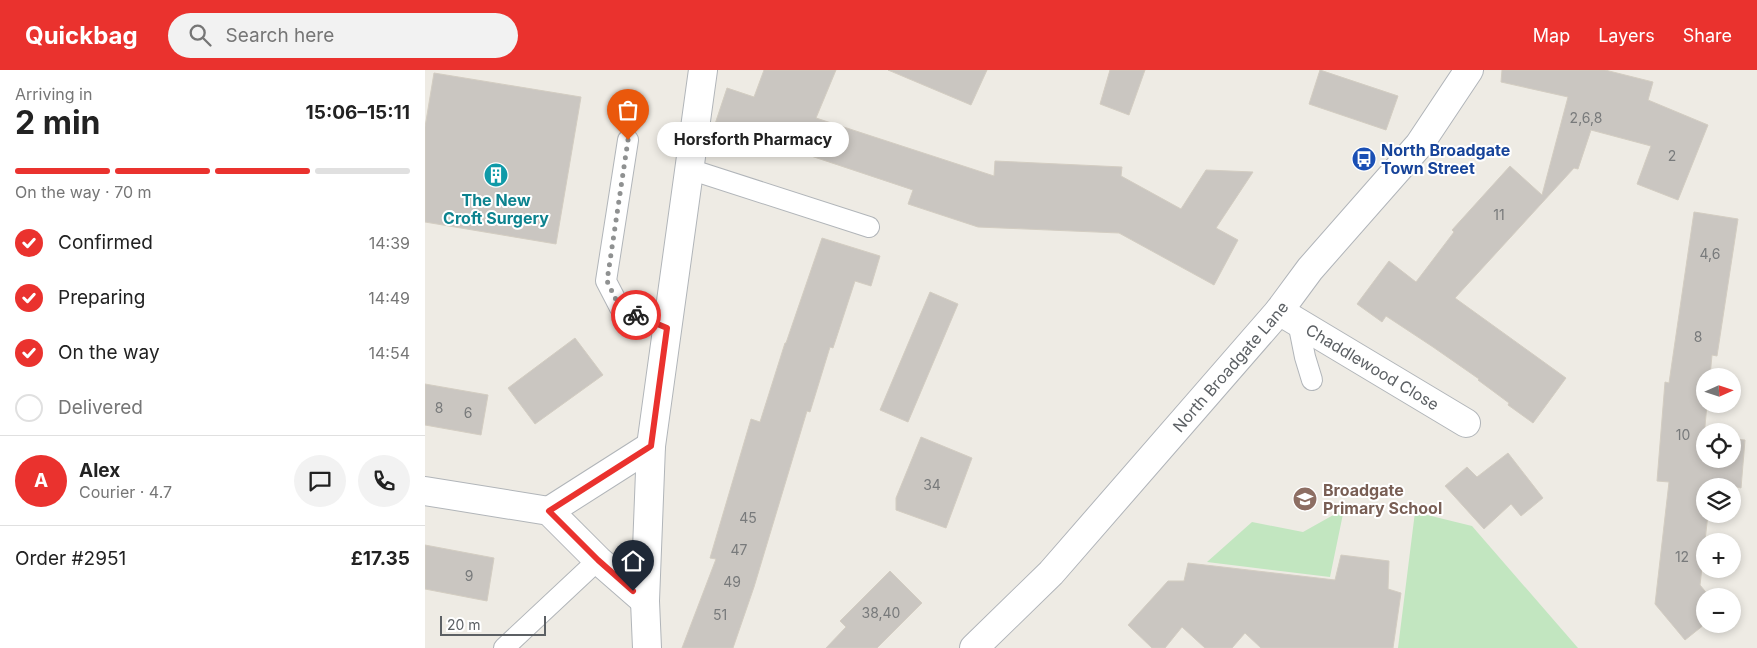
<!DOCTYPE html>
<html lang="en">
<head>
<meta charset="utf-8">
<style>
  :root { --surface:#fff; --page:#f2f2f2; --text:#222; --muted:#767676; --line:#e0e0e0; --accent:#ea322e }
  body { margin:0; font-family:Inter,sans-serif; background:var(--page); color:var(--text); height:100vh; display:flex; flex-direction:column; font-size:19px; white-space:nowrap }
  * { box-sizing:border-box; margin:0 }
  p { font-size:16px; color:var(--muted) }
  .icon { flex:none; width:28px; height:28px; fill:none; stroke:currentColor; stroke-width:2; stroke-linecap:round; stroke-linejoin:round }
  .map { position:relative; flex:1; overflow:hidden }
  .details { display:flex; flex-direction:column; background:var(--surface); width:425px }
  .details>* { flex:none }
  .needle { width:32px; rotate:87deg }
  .buttons { position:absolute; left:1271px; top:298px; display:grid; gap:10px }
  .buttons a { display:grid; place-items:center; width:45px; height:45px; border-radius:50%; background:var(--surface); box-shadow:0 2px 8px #0003; font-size:25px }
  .scale { position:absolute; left:15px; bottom:12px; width:106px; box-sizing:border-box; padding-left:5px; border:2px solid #5c6064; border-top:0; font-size:14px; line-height:18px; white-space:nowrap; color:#5c6064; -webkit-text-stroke:4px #fff; paint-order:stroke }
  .pin { position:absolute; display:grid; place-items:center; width:42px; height:42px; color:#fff; margin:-51px -21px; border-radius:50% 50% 50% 0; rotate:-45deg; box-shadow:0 0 5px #0007 }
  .pin .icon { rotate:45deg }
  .courier { position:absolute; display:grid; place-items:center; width:50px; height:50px; margin:-25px; border:4px solid #ea322e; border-radius:50%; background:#fff; color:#222; box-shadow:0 1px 6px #0007 }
  .bubble { position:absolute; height:35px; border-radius:18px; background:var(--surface); box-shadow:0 2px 8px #0003; font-size:16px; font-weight:700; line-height:35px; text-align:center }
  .summary em { font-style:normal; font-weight:700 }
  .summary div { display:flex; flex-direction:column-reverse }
  .summary { display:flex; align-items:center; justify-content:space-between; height:85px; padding:0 15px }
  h1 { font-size:32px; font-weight:700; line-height:38px }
  .bar { display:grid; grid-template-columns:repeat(4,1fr); gap:8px 5px; align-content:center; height:60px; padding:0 15px }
  .bar i { height:6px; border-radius:4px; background:var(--line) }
  .bar .selected { background:var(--accent) }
  .bar p { grid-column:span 4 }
  .line { display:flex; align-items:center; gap:12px; padding:0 15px; border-top:1px solid var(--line) }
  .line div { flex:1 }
  .round { display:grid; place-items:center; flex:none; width:52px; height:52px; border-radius:26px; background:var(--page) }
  ol { padding:0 15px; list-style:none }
  li { display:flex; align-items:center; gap:15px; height:55px }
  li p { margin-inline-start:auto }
  li .icon { padding:5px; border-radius:50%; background:var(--accent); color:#fff; stroke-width:4 }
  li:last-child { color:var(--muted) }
  li i { width:28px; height:28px; border:2px solid var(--line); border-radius:50% }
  header { display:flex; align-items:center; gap:30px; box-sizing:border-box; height:70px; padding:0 25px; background:var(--accent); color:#fff }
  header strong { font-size:24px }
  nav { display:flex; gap:28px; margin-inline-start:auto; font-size:18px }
  .search { width:350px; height:45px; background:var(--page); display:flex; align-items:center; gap:12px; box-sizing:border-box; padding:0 18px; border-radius:28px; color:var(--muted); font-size:19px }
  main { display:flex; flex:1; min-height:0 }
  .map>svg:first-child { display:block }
  .park { fill:#c2e6c0 }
  .building { fill:#cac6c1; stroke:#d3cdc2 }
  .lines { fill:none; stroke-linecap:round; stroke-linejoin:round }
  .lane-casing { stroke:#b1b5b9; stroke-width:22 }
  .street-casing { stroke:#b1b5b9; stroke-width:30 }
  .secondary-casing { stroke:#b0b4b9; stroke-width:30 }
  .lane { stroke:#fff; stroke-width:20 }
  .street { stroke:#fff; stroke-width:28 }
  .secondary { stroke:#fff; stroke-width:28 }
  .done { stroke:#8f9191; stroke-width:5; stroke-dasharray:0 9 }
  .route { stroke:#ea322e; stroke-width:6 }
  .labels { text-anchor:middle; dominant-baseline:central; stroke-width:4; stroke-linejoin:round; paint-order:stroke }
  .number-label { font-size:14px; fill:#787a7b }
  .transit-label { font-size:16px; font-weight:bold; fill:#164399; stroke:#fff; text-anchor:start }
  .culture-label { font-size:16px; font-weight:bold; fill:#0d838f; stroke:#fff }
  .street-label { font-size:16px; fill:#5c6064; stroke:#fff }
  .education-label { font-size:16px; font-weight:bold; fill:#785e54; stroke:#fff; text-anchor:start }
</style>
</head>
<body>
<header>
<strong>Quickbag</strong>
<div class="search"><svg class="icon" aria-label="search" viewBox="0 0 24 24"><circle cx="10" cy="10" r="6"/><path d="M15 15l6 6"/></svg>Search here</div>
<nav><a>Map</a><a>Layers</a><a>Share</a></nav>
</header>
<main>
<section class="details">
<div class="summary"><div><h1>2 min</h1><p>Arriving in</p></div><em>15:06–15:11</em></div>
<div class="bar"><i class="selected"></i><i class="selected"></i><i class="selected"></i><i></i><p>On the way · 70 m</p></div>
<ol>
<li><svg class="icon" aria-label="check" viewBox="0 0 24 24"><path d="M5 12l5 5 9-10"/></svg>Confirmed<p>14:39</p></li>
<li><svg class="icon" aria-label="check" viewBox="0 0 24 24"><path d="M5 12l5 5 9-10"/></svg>Preparing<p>14:49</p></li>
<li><svg class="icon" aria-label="check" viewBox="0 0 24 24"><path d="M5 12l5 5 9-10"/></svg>On the way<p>14:54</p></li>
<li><i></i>Delivered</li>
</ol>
<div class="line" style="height:90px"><b class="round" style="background:var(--accent);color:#fff">A</b><div><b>Alex</b><p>Courier · 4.7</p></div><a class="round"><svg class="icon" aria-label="chat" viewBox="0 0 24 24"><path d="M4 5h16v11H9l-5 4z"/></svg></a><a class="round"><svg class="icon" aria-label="phone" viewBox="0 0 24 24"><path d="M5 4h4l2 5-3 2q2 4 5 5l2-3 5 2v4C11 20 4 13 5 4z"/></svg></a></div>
<div class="line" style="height:65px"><div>Order #2951</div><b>£17.35</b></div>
</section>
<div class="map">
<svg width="1332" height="578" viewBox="0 0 1332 578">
  <rect width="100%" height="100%" fill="#eeebe4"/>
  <g class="park">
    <path d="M919,439L905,507L782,492L827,452L878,462Z"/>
    <path d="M990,442L1047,456L1153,578H973Z"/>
  </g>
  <g class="building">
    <path d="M339,0H411L391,48L569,106L570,91L697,97L696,106L756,139L781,100L828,102L791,158L813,170L789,215L694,163L553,157L483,134L488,120L290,54L302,18L329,27Z"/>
    <path d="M463,0H562L546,35Z"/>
    <path d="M685,0H720L704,45L675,34Z"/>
    <path d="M895,0L973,26L961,60L884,34Z"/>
    <path d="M1077,0H1180L1228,12L1223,30L1283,55L1253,130L1212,114L1226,76L1166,60L1153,99L1149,98L1030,228L1141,308L1108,353L1083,335L1084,333L1053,310L1054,309L1008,277L961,246L957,252L932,234L964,191L991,212L1029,162L1027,160L1085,96L1117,125L1143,27L1076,12Z"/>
    <path d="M9,3L156,27L131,174L0,152V57Z"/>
    <path d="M1269,142L1313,149L1292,286L1287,285L1285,306H1280V334H1282L1279,367L1280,389H1308V369L1320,370L1316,418L1308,416H1280V444H1283L1275,515L1284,526H1280V554L1260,570L1230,534L1244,412L1232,411L1240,312L1244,313Z"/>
    <path d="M397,168L455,186L446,216L430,211L408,278L405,277L385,342L382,341L329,517L308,578H257L291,489L285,488L326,349L335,352L360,273H361Z"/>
    <path d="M505,222L533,234L483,352L455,340Z"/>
    <path d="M150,268L178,305L110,354L83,318Z"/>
    <path d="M0,314L63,325L56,365L0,355Z"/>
    <path d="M496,367L547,388L521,458L471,440V428Z"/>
    <path d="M1083,383L1118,428L1096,446L1086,434L1059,459L1020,416L1042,397L1052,407Z"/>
    <path d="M0,475L69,488L62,531L0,519Z"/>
    <path d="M916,485L964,491L963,519L976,523L968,578H836L820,563L807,578H780L757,557L740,578H727L703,555L743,511H759L763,493L910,510Z"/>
    <path d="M465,501L497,533L452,578H401L421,557L415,551Z"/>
  </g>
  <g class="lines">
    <defs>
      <g id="lane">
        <path d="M203,70L181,211L195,238L242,259"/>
        <path d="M264,99L444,157"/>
        <path d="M873,252L880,287L887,310"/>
        <path d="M79,578L173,490"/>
      </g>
      <g id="street">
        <path id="s1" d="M854,241L1041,353"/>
        <path d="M0,421L124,441L173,490L220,531"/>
        <path d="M124,441L226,376"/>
        <path d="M222,578L220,531L226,376L278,0"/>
      </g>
      <g id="secondary">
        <path id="s2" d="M549,578L626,503L854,241L885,199L994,75L1044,0"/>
      </g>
    </defs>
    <use href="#lane" class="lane-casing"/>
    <use href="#street" class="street-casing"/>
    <use href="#secondary" class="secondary-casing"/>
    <use href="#lane" class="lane"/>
    <use href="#street" class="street"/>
    <use href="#secondary" class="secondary"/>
  </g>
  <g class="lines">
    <path class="done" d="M203,70L182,211L195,238L211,245"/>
    <path class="route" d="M208,521L173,490L124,441L226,376L242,258L211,245"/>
  </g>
  <defs>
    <symbol id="bus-disc" viewBox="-11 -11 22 22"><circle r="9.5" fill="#1a4fb4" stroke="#fff"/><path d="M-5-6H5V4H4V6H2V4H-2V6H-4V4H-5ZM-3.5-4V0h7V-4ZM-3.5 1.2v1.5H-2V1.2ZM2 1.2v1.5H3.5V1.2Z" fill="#fff"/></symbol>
    <symbol id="building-disc" viewBox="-11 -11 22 22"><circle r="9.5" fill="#0f9aa8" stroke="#fff"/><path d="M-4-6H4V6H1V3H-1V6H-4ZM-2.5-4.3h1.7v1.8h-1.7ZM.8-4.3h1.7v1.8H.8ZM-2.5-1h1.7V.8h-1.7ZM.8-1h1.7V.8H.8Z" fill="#fff"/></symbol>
    <symbol id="school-disc" viewBox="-11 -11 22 22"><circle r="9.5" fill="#8d6e63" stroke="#fff"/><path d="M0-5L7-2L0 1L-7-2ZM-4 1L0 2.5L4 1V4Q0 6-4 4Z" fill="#fff"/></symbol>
  </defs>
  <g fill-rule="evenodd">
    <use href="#bus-disc" x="925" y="75" width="28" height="28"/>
    <use href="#building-disc" x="57" y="91" width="28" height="28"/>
    <use href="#school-disc" x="866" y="415" width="28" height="28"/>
  </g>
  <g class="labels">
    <g class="number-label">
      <text x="1161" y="47">2,6,8</text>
      <text x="1247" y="85">2</text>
      <text x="1074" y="144">11</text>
      <text x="1285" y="183">4,6</text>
      <text x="1273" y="266">8</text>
      <text x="14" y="337">8</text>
      <text x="43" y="342">6</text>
      <text x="1258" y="364">10</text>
      <text x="507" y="414">34</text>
      <text x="323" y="447">45</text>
      <text x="314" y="479">47</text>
      <text x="1257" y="486">12</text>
      <text x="44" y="505">9</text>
      <text x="307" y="511">49</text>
      <text x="456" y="542">38,40</text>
      <text x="295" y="544">51</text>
    </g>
    <g class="transit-label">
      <text x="956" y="80">North Broadgate<tspan x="956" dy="18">Town Street</tspan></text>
    </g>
    <g class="culture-label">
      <text x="71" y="130">The New<tspan x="71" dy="18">Croft Surgery</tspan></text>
    </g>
    <g class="street-label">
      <text stroke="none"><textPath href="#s2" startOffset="381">North Broadgate Lane</textPath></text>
      <text stroke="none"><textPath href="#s1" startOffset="109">Chaddlewood Close</textPath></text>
    </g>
    <g class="education-label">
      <text x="898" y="420">Broadgate<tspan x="898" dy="18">Primary School</tspan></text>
    </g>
  </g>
</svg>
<div class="buttons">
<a><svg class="needle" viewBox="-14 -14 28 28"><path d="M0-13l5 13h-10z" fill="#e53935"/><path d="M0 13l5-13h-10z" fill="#767676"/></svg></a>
<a><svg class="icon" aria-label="locate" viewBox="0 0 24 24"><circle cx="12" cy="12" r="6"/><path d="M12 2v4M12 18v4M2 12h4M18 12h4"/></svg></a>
<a><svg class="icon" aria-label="layers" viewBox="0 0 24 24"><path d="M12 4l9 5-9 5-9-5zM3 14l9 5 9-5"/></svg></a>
<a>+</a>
<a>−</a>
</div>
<div class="scale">20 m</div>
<div class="pin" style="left:203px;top:70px;background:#ea580c"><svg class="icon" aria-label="bag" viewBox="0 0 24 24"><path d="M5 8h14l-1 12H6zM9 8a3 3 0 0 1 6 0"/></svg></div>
<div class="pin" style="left:208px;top:521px;background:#1f2937"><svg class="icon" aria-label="home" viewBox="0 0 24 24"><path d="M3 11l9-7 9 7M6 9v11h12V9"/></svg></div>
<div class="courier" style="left:211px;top:245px"><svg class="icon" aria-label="bike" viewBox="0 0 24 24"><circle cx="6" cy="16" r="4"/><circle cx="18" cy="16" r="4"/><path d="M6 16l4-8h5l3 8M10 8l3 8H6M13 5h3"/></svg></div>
<div class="bubble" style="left:232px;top:52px;width:192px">Horsforth Pharmacy</div>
</div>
</main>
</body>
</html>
